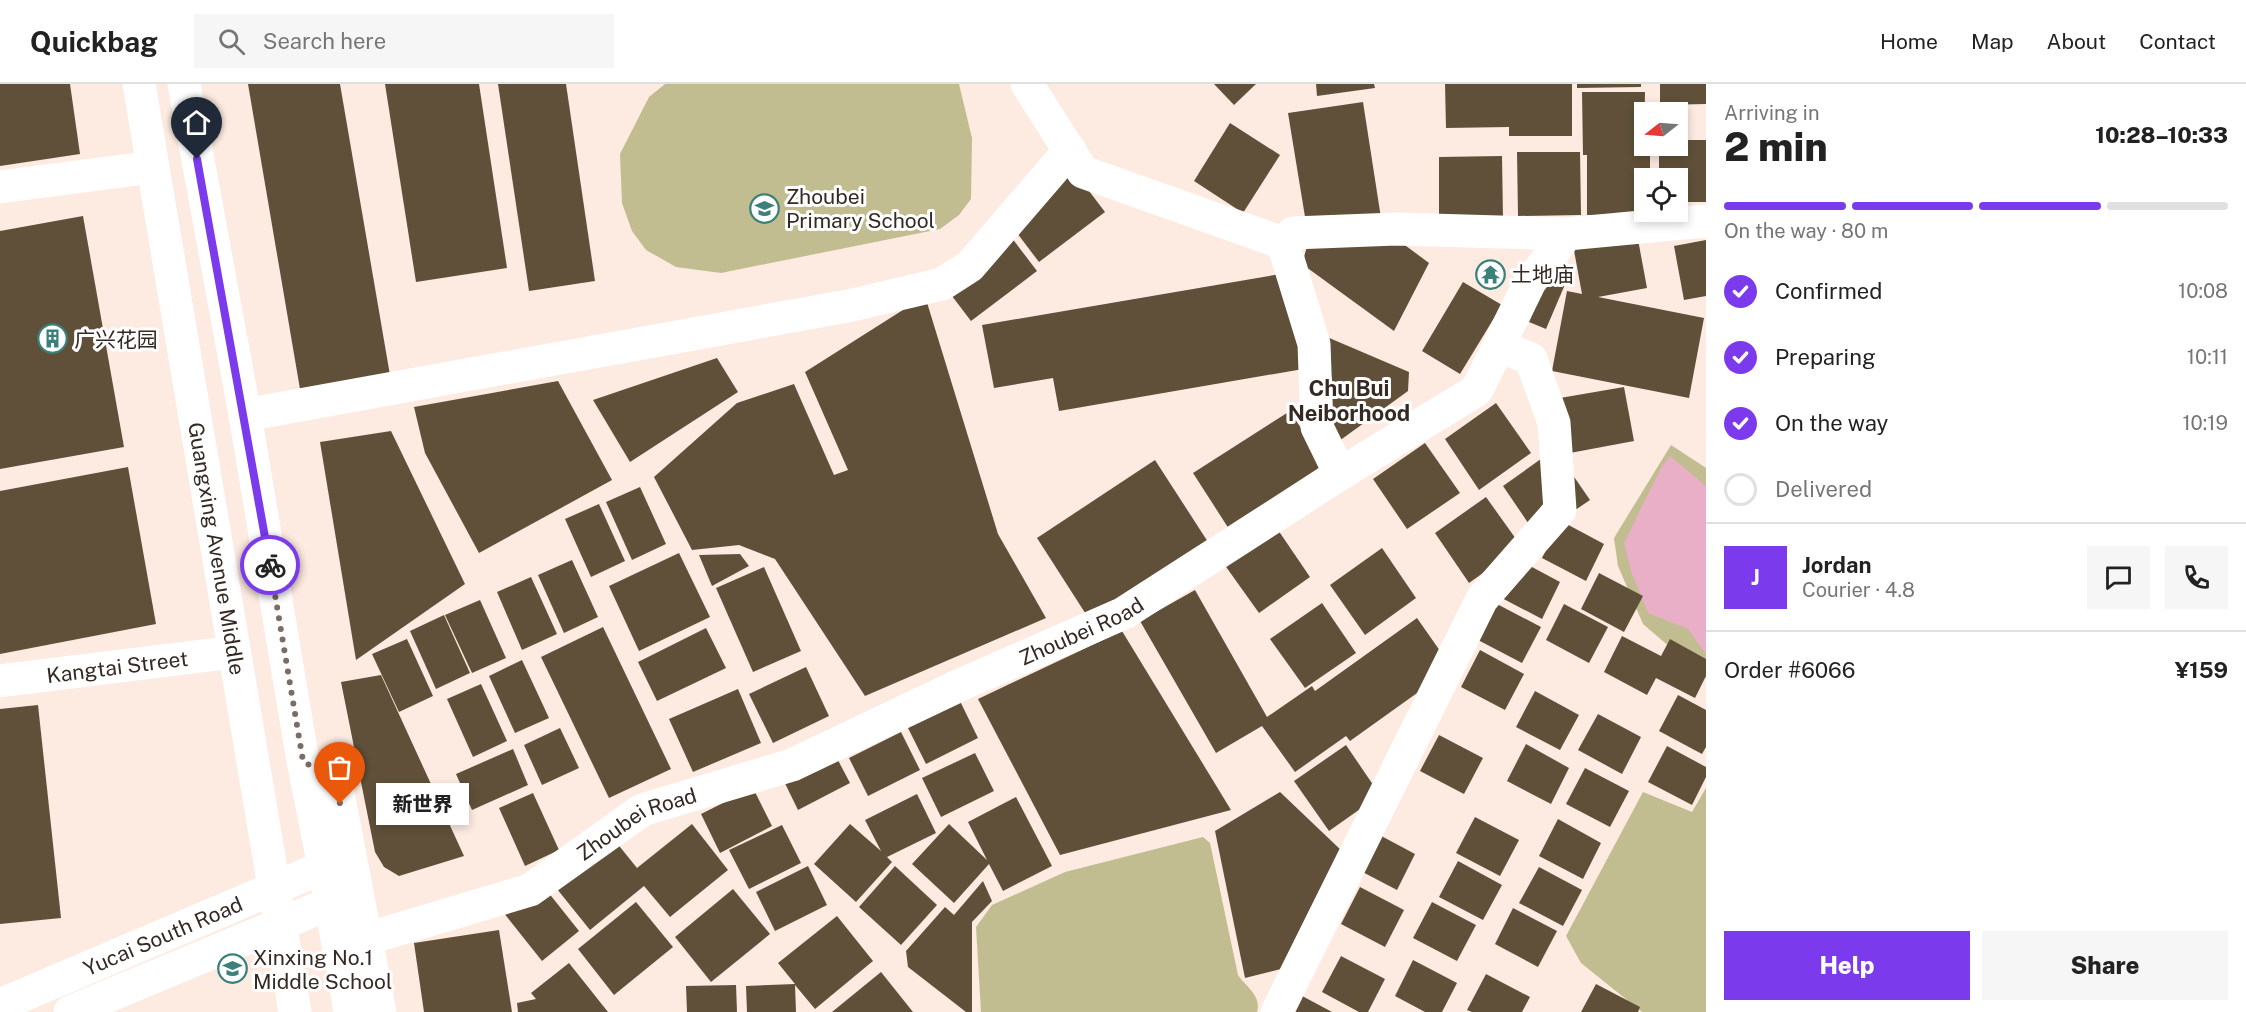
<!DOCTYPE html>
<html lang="en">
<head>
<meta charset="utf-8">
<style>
  :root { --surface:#fff; --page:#f6f6f6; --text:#222; --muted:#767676; --line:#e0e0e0; --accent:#7c3aed }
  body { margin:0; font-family:"Public Sans","Noto Sans SC",sans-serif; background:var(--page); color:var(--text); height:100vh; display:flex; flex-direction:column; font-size:22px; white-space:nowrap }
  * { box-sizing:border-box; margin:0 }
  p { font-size:20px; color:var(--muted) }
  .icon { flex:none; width:33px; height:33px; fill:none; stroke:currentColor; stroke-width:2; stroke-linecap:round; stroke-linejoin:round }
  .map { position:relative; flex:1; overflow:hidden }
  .side { display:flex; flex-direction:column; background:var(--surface); width:540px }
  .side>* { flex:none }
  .needle { width:39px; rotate:253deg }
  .controls { position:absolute; left:1634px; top:18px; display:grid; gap:12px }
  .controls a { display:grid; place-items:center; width:54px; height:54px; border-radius:0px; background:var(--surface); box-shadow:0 3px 9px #0003; font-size:30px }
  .pin { position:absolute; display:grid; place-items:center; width:51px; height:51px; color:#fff; margin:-62px -26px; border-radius:50% 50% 50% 0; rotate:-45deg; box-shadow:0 0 6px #0007 }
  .pin .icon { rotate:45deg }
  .courier { position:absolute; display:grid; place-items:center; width:60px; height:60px; margin:-30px; border:4px solid #7c3aed; border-radius:50%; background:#fff; color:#222; box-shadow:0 2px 8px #0007 }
  .bubble { position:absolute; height:42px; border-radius:0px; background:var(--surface); box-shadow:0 3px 9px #0003; font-size:20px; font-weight:800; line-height:42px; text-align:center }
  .overview em { font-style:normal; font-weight:800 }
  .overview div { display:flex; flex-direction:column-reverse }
  .overview { display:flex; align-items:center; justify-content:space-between; height:102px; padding:0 18px }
  h1 { font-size:39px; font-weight:800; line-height:45px }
  .bar { display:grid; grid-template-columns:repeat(4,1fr); gap:9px 6px; align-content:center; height:72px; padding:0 18px }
  .bar i { height:8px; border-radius:4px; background:var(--line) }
  .bar .selected { background:var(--accent) }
  .bar p { grid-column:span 4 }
  .line { display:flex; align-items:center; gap:15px; padding:0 18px; border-top:2px solid var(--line) }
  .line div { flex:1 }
  .round { display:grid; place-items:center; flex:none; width:63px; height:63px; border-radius:0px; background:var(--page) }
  ol { padding:0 18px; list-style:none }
  li { display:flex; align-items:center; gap:18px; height:66px }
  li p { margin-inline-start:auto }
  li .icon { padding:6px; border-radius:50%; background:var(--accent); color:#fff; stroke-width:4 }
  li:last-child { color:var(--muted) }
  li i { width:33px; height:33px; border:3px solid var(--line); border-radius:50% }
  .primary-button { display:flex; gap:12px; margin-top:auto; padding:12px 18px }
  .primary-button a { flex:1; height:69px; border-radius:0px; background:var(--accent); color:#fff; font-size:24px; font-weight:800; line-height:69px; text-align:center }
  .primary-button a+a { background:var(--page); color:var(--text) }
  header { display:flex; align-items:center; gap:36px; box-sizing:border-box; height:84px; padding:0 30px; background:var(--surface); border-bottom:2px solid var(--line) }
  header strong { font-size:28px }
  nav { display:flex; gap:33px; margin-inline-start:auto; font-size:21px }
  .search { width:420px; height:54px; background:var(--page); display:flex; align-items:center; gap:15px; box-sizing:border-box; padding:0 21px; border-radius:0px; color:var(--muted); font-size:22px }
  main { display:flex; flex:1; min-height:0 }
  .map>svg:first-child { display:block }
  .green { fill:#c1bd90 }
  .water { fill:#e9afc6 }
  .building { fill:#605039 }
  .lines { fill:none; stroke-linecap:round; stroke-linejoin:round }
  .minor { stroke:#fff; stroke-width:33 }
  .major { stroke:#fff; stroke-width:33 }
  .highway { stroke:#fff; stroke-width:33 }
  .done { stroke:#7b6d65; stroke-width:6; stroke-dasharray:0 10.8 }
  .route { stroke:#7c3aed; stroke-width:8 }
  .labels { text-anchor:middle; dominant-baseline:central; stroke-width:6; stroke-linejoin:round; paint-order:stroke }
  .poi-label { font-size:21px; fill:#352923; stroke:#fff; text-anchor:start }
  .street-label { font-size:21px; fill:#352923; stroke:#fff }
  .neighbourhood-label { font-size:22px; font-weight:bold; fill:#352923; stroke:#fff }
</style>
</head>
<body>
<header>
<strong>Quickbag</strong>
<div class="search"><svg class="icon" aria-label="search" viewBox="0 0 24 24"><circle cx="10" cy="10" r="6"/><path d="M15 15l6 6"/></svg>Search here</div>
<nav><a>Home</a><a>Map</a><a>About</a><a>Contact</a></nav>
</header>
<main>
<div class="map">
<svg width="1706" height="928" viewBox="0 0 1706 928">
  <rect width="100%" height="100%" fill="#fdeae0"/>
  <g class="green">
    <path d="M665,0H959L972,54L971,115L959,131L940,145L721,189L676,183L646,166L632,147L622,119L620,70L649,13Z"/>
    <path d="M1671,361L1706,384V594L1643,540L1618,482L1614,454Z"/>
    <path d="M1706,704V928H1642L1581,879L1566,852L1643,708L1692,728Z"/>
    <path d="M1203,753L1210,759L1238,891C1246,903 1262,912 1257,928H981L976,843L992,821L1065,788Z"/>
  </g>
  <path class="water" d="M1670,372L1706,402V570L1688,545L1648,529L1632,490L1624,459L1662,382Z"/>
  <g class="building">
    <path d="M0,0H70L80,70L0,82Z"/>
    <path d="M248,0H340L391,297L301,311Z"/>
    <path d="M385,0H479L507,184L416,198Z"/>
    <path d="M498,0H566L595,197L529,207Z"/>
    <path d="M1214,0H1256L1234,21Z"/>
    <path d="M1316,0H1374L1375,4L1317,12Z"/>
    <path d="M1445,0H1572V52H1509V43L1446,44Z"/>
    <path d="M1577,0H1641V3L1577,4Z"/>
    <path d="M1660,0H1706V20L1660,21Z"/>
    <path d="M1582,8H1645L1644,62H1646V67H1650V94H1644V128L1650,130L1587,131V71H1583Z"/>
    <path d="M1363,18L1381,134L1307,145L1288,29Z"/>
    <path d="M1230,39L1280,71L1243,129L1194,97Z"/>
    <path d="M1677,56H1706V118H1677V94H1659V62H1677Z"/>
    <path d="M1517,68H1580L1581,131L1518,132Z"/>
    <path d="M1502,72L1503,135L1439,136V73Z"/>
    <path d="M1070,82L1105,128L1039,178L1004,132Z"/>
    <path d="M83,132L124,363L0,385V147Z"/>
    <path d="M1002,141L1037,187L971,237L936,191Z"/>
    <path d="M1637,150L1647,204L1598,213L1704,234L1689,314L1552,287L1567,207L1582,210L1573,161Z"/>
    <path d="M1398,156L1429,179L1394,247L1302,180L1308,159Z"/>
    <path d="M1706,156V212L1684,216L1674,162Z"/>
    <path d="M1552,183L1569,191L1546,245L1529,238Z"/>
    <path d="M1292,188L1309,284L1059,327L1053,294L994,304L982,241Z"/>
    <path d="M1463,198L1502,221L1460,290L1422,267Z"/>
    <path d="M925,212L998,450L1046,534L865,612L775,475L739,461L692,466L654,393L737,319L794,300L834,391L848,386L805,288Z"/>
    <path d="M1327,253L1409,288L1408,307L1335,360Z"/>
    <path d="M717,274L738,308L630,378L593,316Z"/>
    <path d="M558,297L612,396L479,469L425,369L414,323Z"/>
    <path d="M1624,303L1634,357L1570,369L1560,314Z"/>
    <path d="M1496,319L1531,369L1479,406L1445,355Z"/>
    <path d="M1290,327L1326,383L1229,445L1193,389Z"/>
    <path d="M391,347L465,500L356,576L320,358Z"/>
    <path d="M1425,359L1460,409L1407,445L1373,395Z"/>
    <path d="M1555,365L1590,416L1537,452L1503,402Z"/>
    <path d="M1155,376L1208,458L1089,535L1037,454Z"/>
    <path d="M128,383L156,540L0,570V407Z"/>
    <path d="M640,403L666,460L632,476L606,418Z"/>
    <path d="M1486,413L1521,462L1469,499L1435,449Z"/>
    <path d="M599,420L625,477L591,493L565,435Z"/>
    <path d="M1561,437L1604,460L1586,497L1542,474Z"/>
    <path d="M1276,443L1310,493L1259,529L1224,480Z"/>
    <path d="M1382,464L1416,514L1365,551L1330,501Z"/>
    <path d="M679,469L710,533L639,567L609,502Z"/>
    <path d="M740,470L749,482L712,502L699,471Z"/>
    <path d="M1517,475L1560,498L1542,535L1498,512Z"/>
    <path d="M572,476L598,533L564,549L538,491Z"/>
    <path d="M764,483L801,567L753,588L716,504Z"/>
    <path d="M1599,489L1643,512L1624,548L1581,525Z"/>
    <path d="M531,493L557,550L522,566L497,508Z"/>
    <path d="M1195,506L1267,633L1312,602L1315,607L1417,534L1452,584L1350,657L1346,652L1295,688L1262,642L1216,669L1140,537Z"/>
    <path d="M480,516L506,574L472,589L445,531Z"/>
    <path d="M1322,519L1356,569L1305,604L1270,555Z"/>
    <path d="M1497,520L1541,543L1522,579L1478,556Z"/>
    <path d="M1564,520L1608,543L1589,579L1546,556Z"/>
    <path d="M444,531L470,589L436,605L410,547Z"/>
    <path d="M603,543L671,685L609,714L541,573Z"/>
    <path d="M706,544L726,584L657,617L638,578Z"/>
    <path d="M1122,547L1231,726L1060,771L978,615Z"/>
    <path d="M1622,552L1661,572L1670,555L1706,575V592L1695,614L1656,594L1647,611L1604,588Z"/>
    <path d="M407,555L433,612L399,628L372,570Z"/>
    <path d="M1480,566L1524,590L1505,626L1461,603Z"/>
    <path d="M522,576L549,634L515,649L489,592Z"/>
    <path d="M806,583L829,632L773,659L749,610Z"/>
    <path d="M381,591L464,772L399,792L384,783L375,768L341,598Z"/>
    <path d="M481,600L507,657L473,673L447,615Z"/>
    <path d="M738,605L761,659L693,688L669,635Z"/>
    <path d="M1535,607L1579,631L1560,666L1516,643Z"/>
    <path d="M1678,611L1706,626V663L1702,670L1659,647Z"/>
    <path d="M959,615L978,654L926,680L907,642Z"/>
    <path d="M38,621L61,834L0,840V625Z"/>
    <path d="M1598,630L1641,653L1622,690L1578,666Z"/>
    <path d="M560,644L579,684L542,701L524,661Z"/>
    <path d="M901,648L920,686L868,712L849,674Z"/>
    <path d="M1439,651L1483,674L1464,710L1420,687Z"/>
    <path d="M1526,660L1569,684L1551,720L1507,697Z"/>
    <path d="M830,661L850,699L798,726L779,687Z"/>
    <path d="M1346,661L1380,711L1329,747L1294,697Z"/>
    <path d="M1667,662L1706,683V693L1692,721L1648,698Z"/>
    <path d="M513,665L528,701L472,726L456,690Z"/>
    <path d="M975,669L994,707L941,733L922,694Z"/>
    <path d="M1585,684L1629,707L1610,743L1566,720Z"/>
    <path d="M753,704L772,742L720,769L701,730Z"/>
    <path d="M1280,708L1343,768L1297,881L1245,894L1215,747Z"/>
    <path d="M533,709L559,766L525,782L499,724Z"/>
    <path d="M917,710L936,749L887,773L892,778L856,818L814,780L850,740L881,767L865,736Z"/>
    <path d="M1016,713L1052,782L1003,807L989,780L954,819L912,780L949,740L987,776L968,738Z"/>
    <path d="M1475,733L1519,756L1500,792L1456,769Z"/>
    <path d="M1558,735L1601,759L1583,795L1539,772Z"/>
    <path d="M692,740L728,786L670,833L644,802L590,846L553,800L612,753L637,784Z"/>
    <path d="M782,741L801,779L749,805L729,766Z"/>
    <path d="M1372,747L1415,770L1397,806L1353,783Z"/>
    <path d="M1458,777L1502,801L1483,836L1439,813Z"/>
    <path d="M808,782L827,821L775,847L756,808Z"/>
    <path d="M895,782L937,821L901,861L859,823Z"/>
    <path d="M1539,783L1582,806L1563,842L1519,819Z"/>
    <path d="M983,797L992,817L972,838V928H966L908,883L906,867L945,823L954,831Z"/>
    <path d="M540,798L579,847L542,877L503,828Z"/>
    <path d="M1360,803L1404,826L1385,863L1341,840Z"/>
    <path d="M733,805L770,850L711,898L675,853Z"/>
    <path d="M636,818L673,863L614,911L578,865Z"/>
    <path d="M1432,818L1476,841L1457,877L1413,854Z"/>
    <path d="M1513,824L1557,847L1538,883L1495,860Z"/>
    <path d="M837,832L873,877L815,925L795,901L796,928H747L746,902L795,900L778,879Z"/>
    <path d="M499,846L512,928H424L414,859Z"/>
    <path d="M1341,872L1385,895L1368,928H1359L1322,908Z"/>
    <path d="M1413,876L1457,899L1442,928H1425L1395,912Z"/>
    <path d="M569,879L608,928H518L517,919L536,915L531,909Z"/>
    <path d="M881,888L913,928H832Z"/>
    <path d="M1486,890L1530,913L1522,928H1472L1467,926Z"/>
    <path d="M1596,900L1640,923L1638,928H1581Z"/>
    <path d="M736,901L737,928H687L686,902Z"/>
    <path d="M1293,907L1332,928H1283Z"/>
  </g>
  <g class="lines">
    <g class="minor">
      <path d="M1027,0L1083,88L1283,159L1314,260L1317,343L1340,390"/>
      <path d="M0,103L153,83"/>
      <path d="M1283,159L1293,149L1396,145L1567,150"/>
      <path d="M245,331L848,222L942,200L970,182L1070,66"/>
      <path id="s1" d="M0,597L234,568"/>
      <path id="s2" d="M366,855L530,806L642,726L792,681L960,601L1124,529L1340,390L1477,306L1530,198L1567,150L1706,137"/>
      <path id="s3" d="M0,921L324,783"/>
      <path d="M70,928L331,819"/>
      <path d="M1277,928L1482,515L1560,426L1554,339L1531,275L1499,262"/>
    </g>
    <path class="major" d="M303,677L336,698L380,928"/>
    <g class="highway">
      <path id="s4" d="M139,0L295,928"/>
      <path d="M184,0L245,331L303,677L324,783L350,928"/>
    </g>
  </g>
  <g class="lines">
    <path class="done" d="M270,481L303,677L336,698L340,720"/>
    <path class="route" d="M197,75L270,481"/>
  </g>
  <defs>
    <symbol id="school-ring" viewBox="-11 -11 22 22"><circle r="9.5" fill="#fff" stroke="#3b817a" stroke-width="1.5"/><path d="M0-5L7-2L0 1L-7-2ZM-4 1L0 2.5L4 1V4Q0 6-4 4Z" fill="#3b817a"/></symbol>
    <symbol id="temple-ring" viewBox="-11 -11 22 22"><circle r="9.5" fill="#fff" stroke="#3b817a" stroke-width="1.5"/><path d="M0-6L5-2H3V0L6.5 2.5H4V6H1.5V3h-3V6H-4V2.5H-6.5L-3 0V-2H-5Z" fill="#3b817a"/></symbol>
    <symbol id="building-ring" viewBox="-11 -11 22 22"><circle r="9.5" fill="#fff" stroke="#3b817a" stroke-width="1.5"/><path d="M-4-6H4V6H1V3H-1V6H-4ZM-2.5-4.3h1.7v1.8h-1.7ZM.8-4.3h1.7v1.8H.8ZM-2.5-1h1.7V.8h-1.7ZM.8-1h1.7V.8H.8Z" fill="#3b817a"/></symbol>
  </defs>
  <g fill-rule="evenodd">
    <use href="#school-ring" x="748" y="108" width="33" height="33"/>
    <use href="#temple-ring" x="1474" y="174" width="33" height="33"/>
    <use href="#building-ring" x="36" y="238" width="33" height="33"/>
    <use href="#school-ring" x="216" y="868" width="33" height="33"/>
  </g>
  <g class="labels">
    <g class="poi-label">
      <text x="786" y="112">Zhoubei<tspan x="786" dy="24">Primary School</tspan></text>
      <text x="1511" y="190">土地庙</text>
      <text x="74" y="255">广兴花园</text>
      <text x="253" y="873">Xinxing No.1<tspan x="253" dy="24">Middle School</tspan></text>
    </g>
    <g class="street-label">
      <text stroke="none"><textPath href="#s4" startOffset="471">Guangxing Avenue Middle</textPath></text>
      <text stroke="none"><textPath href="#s2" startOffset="784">Zhoubei Road</textPath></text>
      <text stroke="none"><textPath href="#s1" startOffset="118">Kangtai Street</textPath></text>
      <text stroke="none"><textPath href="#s2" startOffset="298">Zhoubei Road</textPath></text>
      <text stroke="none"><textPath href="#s3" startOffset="177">Yucai South Road</textPath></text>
    </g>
    <g class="neighbourhood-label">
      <text x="1349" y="304">Chu Bui<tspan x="1349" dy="25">Neiborhood</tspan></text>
    </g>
  </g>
</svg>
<div class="controls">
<a><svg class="needle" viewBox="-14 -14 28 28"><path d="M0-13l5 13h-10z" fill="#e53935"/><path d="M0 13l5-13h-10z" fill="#767676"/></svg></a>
<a><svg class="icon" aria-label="locate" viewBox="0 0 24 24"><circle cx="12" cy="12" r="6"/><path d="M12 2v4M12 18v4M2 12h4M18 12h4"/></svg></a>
</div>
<div class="pin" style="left:340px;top:720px;background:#ea580c"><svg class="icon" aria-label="bag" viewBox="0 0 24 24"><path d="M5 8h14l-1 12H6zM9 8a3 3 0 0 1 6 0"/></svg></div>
<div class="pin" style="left:197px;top:75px;background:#1f2937"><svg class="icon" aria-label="home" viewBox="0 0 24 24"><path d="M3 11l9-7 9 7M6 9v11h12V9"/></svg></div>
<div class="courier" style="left:270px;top:481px"><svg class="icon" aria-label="bike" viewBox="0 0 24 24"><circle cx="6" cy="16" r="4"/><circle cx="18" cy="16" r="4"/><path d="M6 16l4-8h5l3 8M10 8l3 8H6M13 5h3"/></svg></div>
<div class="bubble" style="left:376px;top:699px;width:93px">新世界</div>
</div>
<section class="side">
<div class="overview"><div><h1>2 min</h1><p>Arriving in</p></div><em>10:28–10:33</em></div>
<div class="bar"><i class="selected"></i><i class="selected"></i><i class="selected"></i><i></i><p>On the way · 80 m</p></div>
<ol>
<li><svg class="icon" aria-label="check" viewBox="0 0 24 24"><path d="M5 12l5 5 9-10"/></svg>Confirmed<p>10:08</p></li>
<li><svg class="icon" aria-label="check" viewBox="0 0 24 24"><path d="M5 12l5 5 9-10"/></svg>Preparing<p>10:11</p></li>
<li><svg class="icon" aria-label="check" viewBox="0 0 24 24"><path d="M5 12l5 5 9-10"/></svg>On the way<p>10:19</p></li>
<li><i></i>Delivered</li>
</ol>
<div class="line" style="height:108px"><b class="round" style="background:var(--accent);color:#fff">J</b><div><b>Jordan</b><p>Courier · 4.8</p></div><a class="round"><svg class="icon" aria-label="chat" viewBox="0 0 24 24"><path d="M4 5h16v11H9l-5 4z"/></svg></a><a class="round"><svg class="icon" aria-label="phone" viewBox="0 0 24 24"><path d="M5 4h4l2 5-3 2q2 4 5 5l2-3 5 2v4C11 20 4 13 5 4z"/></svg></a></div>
<div class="line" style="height:78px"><div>Order #6066</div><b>¥159</b></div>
<div class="primary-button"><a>Help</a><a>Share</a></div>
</section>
</main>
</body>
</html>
